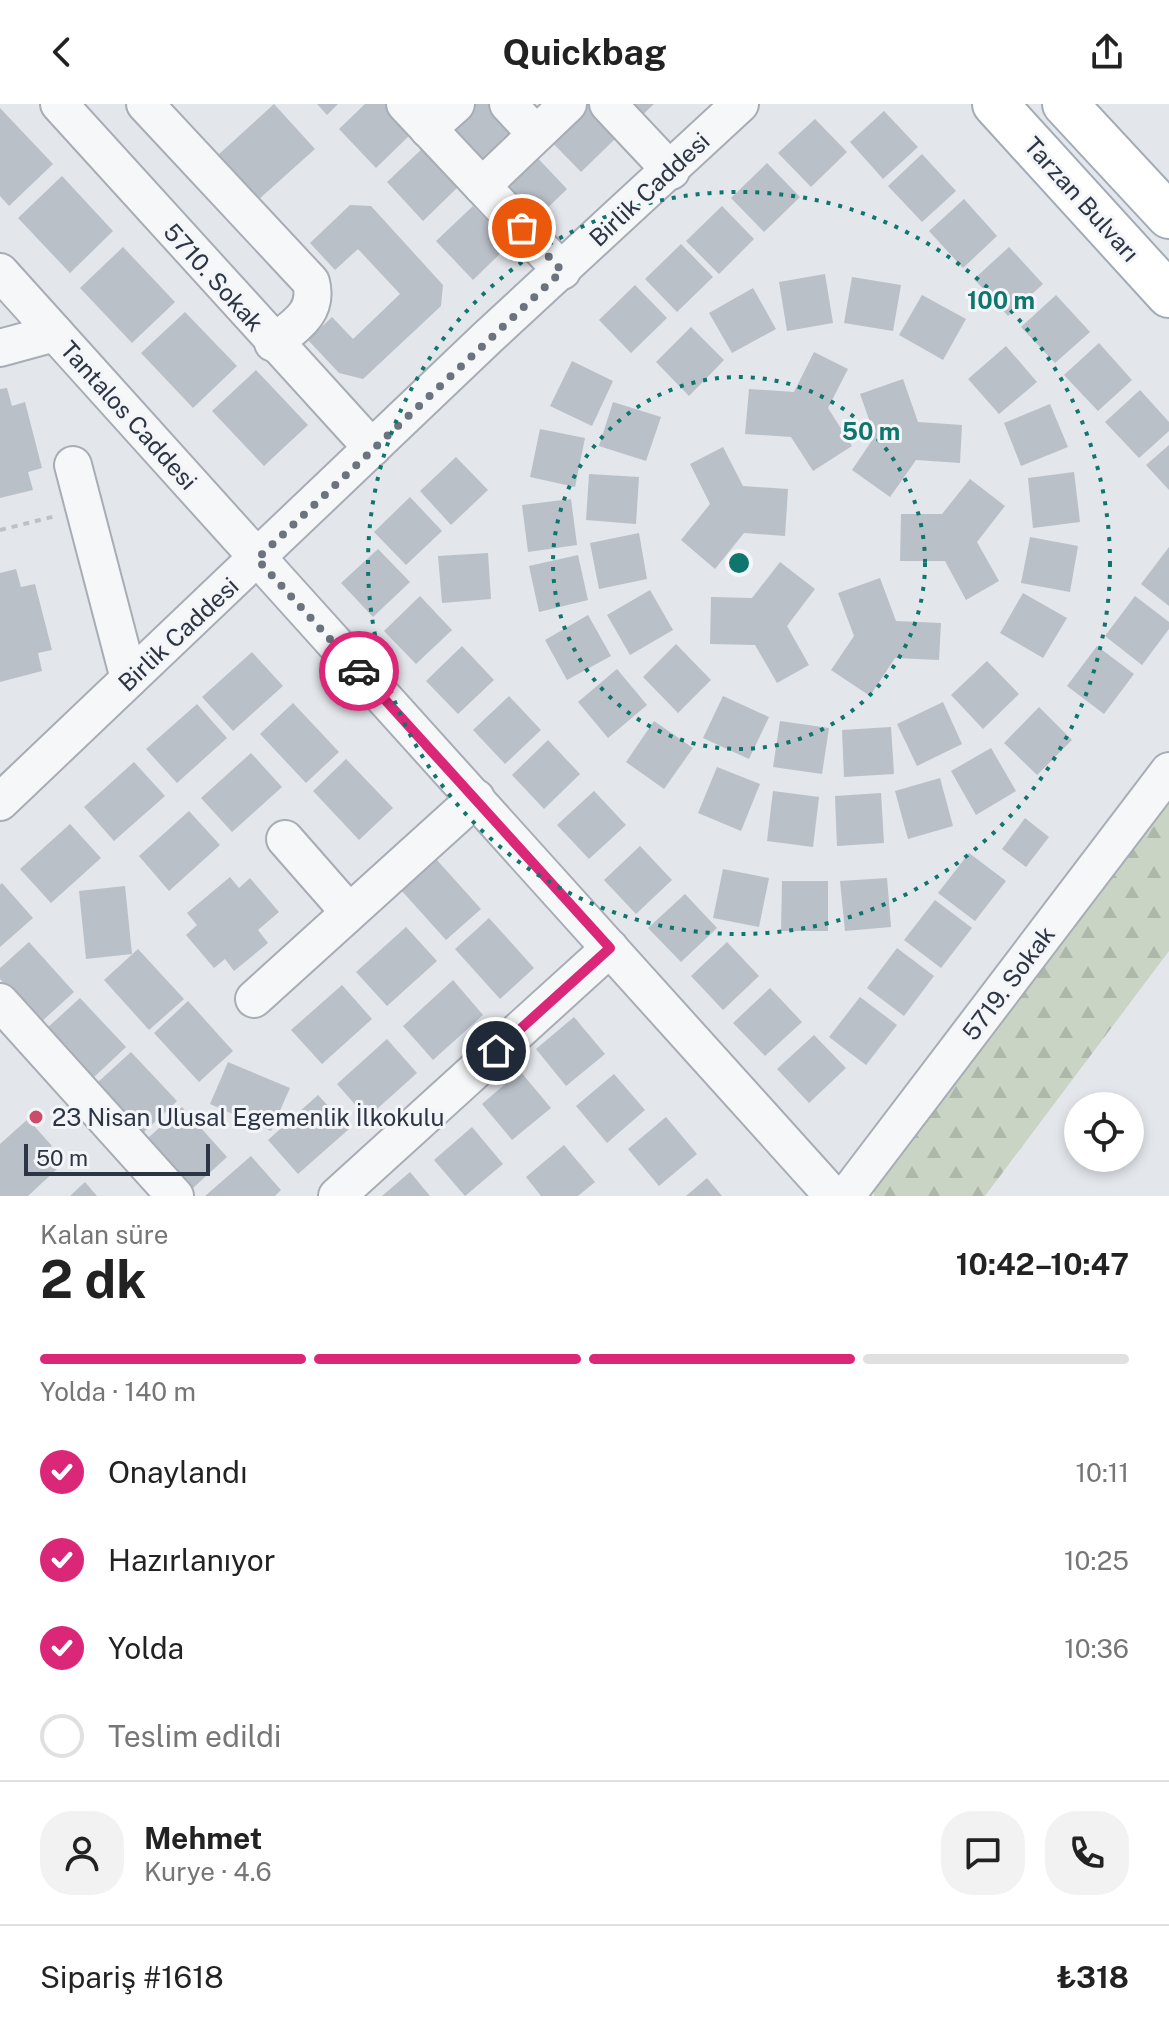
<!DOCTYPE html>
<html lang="tr">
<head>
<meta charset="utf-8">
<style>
  :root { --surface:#fff; --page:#f2f2f2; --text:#222; --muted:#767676; --line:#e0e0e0; --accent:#db2777 }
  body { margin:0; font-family:"Public Sans",sans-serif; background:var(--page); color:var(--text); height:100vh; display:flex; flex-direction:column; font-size:30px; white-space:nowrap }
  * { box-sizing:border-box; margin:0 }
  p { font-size:26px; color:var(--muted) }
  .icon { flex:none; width:44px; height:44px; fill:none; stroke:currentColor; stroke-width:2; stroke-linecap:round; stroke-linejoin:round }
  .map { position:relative; height:1092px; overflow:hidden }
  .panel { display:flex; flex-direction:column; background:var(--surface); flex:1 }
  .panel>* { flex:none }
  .tools { position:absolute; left:1064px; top:988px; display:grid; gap:16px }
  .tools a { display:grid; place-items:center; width:80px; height:80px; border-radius:50%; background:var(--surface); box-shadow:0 4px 12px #0003; font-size:40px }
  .scale { position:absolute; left:24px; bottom:20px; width:186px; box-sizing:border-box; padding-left:8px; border:4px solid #2b3543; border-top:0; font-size:22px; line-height:28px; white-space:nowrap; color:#2b3543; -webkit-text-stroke:6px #f3f5f8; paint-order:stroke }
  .pin { position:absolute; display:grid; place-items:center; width:68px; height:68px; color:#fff; margin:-34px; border:4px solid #fff; border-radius:50%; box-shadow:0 2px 8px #0007 }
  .courier { position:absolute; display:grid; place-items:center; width:80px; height:80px; margin:-40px; border:6px solid #db2777; border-radius:50%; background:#fff; color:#222; box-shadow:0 2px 10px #0007 }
  .headline em { font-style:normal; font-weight:700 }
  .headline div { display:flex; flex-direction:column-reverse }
  .headline { display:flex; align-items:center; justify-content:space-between; height:136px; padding:0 40px }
  h1 { font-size:52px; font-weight:700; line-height:60px }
  .bar { display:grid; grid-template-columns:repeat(4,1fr); gap:12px 8px; align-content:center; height:96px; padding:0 40px }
  .bar i { height:10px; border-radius:6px; background:var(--line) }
  .bar .active { background:var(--accent) }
  .bar p { grid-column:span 4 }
  .line { display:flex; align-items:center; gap:20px; padding:0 40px; border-top:2px solid var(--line) }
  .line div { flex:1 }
  .round { display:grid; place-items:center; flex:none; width:84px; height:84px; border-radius:32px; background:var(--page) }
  ol { padding:0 40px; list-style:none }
  li { display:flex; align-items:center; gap:24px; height:88px }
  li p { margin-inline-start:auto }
  li .icon { padding:8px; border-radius:50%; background:var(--accent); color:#fff; stroke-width:4 }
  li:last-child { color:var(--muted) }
  li i { width:44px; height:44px; border:4px solid var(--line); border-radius:50% }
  header { display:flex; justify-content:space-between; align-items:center; height:104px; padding:0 40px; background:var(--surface); font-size:36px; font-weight:700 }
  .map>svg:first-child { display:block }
  .forest { fill:url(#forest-firs) }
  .building { fill:#bac0c8 }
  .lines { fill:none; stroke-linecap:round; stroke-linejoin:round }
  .minor-casing { stroke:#a8adb5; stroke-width:40 }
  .major-casing { stroke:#a2acb6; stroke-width:48 }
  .path { stroke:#bdc1c6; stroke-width:4; stroke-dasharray:6 6; stroke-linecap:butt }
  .minor { stroke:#f6f7f9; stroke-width:36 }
  .major { stroke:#fff; stroke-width:44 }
  .done { stroke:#6b737e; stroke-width:8; stroke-dasharray:0 14.4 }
  .route { stroke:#db2777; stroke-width:10 }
  .ring { fill:none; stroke:#0f766e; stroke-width:4; stroke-dasharray:4 8 }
  .poi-dot { fill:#cc4c68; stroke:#f3f5f8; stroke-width:3 }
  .labels { text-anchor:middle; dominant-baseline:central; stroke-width:6; stroke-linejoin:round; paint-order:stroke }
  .street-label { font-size:24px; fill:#2b3543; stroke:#f3f5f8 }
  .poi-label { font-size:24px; fill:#2b3543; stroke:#f3f5f8; text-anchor:start }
  .centre { fill:#0f766e; stroke:#f3f5f8; stroke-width:4 }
  .ring-label { font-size:24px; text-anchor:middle; font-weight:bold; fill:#0f766e; stroke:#f3f5f8; stroke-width:6; stroke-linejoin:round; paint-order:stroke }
</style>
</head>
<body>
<header><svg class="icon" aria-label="back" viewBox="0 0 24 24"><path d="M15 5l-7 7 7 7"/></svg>Quickbag<svg class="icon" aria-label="share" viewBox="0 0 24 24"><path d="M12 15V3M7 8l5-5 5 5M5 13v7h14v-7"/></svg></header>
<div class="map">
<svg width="1169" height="1092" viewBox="0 0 1169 1092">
  <defs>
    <pattern id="forest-firs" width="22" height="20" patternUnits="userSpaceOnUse" patternTransform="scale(2)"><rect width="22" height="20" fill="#c9d4c4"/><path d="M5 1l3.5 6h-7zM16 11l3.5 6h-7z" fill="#adb7aa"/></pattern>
  </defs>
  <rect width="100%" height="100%" fill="#e3e6eb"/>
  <path class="forest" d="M1169,690V847L985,1092H874L873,1072Z"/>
  <g class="building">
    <path d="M274,0L315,45L258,96L218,51Z"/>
    <path d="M317,0H338L327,11Z"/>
    <path d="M365,0H385L413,28L376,64L339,25Z"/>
    <path d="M468,0H488L515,29L478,64L441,26Z"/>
    <path d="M575,0H586L618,32L581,68L544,30Z"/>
    <path d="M620,0H654L636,17Z"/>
    <path d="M0,4L53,60L9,102L0,92Z"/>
    <path d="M884,7L918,43L883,75L850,38Z"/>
    <path d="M815,15L847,48L811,83L778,49Z"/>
    <path d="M424,43L460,81L423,117L387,78Z"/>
    <path d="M530,46L567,85L530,121L493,82Z"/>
    <path d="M922,50L956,87L922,118L888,82Z"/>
    <path d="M767,59L800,93L764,128L731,94Z"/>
    <path d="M62,72L113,127L70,169L18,114Z"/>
    <path d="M964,95L997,132L963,164L929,127Z"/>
    <path d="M350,101L371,102L443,181L441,202L363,275L339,269L308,236L332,213L353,235L400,190L358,145L335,166L310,139Z"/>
    <path d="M473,102L510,140L473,176L436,137Z"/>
    <path d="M722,102L754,135L719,170L686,137Z"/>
    <path d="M681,140L713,173L677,208L645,175Z"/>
    <path d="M123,143L175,198L132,239L80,184Z"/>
    <path d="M1009,143L1043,180L1008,212L974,175Z"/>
    <path d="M825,170L833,219L787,227L779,178Z"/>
    <path d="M852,173L901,181L893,227L844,219Z"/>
    <path d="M635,181L667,214L631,249L599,216Z"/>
    <path d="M753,184L776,225L732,249L709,209Z"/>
    <path d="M922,191L966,215L943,256L899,231Z"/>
    <path d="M1056,191L1090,228L1055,259L1021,223Z"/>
    <path d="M185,208L237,262L193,304L141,249Z"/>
    <path d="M691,223L724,256L689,292L656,258Z"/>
    <path d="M1099,239L1132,276L1098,307L1064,271Z"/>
    <path d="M1006,242L1037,278L999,310L968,275Z"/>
    <path d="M814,248L848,265L828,304L852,342L813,367L791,333L745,330L749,285L794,288Z"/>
    <path d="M572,257L613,277L592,322L550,302Z"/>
    <path d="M256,266L308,321L264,362L212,307Z"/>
    <path d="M903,275L918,318L962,321L960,359L916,356L890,393L852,366L875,332L860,290Z"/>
    <path d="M7,284L12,302L25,298L42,364L28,368L33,386L0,394V285Z"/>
    <path d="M1140,286L1169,318V327L1139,354L1105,318Z"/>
    <path d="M613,298L661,313L646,357L599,342Z"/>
    <path d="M1050,300L1068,343L1021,362L1004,319Z"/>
    <path d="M540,325L585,334L575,383L530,373Z"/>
    <path d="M1169,341V386L1146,361Z"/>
    <path d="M723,343L743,382L788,385L785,432L744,429L715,465L681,436L710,400L690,360Z"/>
    <path d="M456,353L488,386L451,421L420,387Z"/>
    <path d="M1074,368L1080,418L1033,424L1028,374Z"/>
    <path d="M589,370L639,373L636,420L586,416Z"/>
    <path d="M970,375L1005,402L977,438L999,477L966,496L945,457H900L901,410H942Z"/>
    <path d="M410,393L442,427L406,461L374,428Z"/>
    <path d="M571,395L577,441L528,448L522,401Z"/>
    <path d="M639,429L647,475L599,485L590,439Z"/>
    <path d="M1030,433L1078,442L1070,488L1021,479Z"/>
    <path d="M1169,443V502L1141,480Z"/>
    <path d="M378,445L410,478L373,513L341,479Z"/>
    <path d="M488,449L491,495L442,499L438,452Z"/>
    <path d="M578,451L588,496L539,508L529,462Z"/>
    <path d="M780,458L815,485L787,522L809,561L777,579L755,541L710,540L711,493L752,494Z"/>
    <path d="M16,465L21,483L35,480L52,546L38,549L42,567L0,578V469Z"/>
    <path d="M880,474L896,517L941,519L939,556L895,554L870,592L831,566L854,532L838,489Z"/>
    <path d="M650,486L673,526L630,551L607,511Z"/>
    <path d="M1023,489L1067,514L1043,554L1000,529Z"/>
    <path d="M420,492L452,526L416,560L384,527Z"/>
    <path d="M1135,492L1169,518V525L1142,561L1105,532Z"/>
    <path d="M588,511L611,552L567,576L545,536Z"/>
    <path d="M676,540L711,576L678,609L643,573Z"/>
    <path d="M462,542L494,576L458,610L426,577Z"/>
    <path d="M1097,542L1134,570L1104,610L1067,582Z"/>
    <path d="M252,548L283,582L233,627L202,593Z"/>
    <path d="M987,557L1019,590L983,625L951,591Z"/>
    <path d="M617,565L647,601L608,634L578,598Z"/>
    <path d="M509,592L541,626L505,660L473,626Z"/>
    <path d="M723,592L769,613L749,655L703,634Z"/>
    <path d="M943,598L962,640L917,662L897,620Z"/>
    <path d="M293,599L339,648L306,679L260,630Z"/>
    <path d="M197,600L227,634L177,679L146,645Z"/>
    <path d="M1039,603L1072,636L1037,671L1004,639Z"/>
    <path d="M654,617L693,644L664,685L626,658Z"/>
    <path d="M780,617L829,624L822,670L773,663Z"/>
    <path d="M891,623L894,670L844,673L842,626Z"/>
    <path d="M548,636L580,670L544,705L512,671Z"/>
    <path d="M991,644L1016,687L976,711L951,667Z"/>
    <path d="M251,649L282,683L232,728L201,694Z"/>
    <path d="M346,655L393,704L359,736L313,687Z"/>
    <path d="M134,658L165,692L114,737L84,703Z"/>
    <path d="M717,663L760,680L741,727L698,709Z"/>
    <path d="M940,674L953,722L908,735L895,687Z"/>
    <path d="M594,687L626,721L589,755L557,721Z"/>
    <path d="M773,687L819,693L813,743L767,737Z"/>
    <path d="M881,689L884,739L837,742L835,692Z"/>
    <path d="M189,707L220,741L169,787L139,752Z"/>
    <path d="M1025,714L1049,733L1026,763L1002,745Z"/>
    <path d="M70,720L101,754L51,799L20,765Z"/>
    <path d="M640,742L672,776L636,810L604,776Z"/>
    <path d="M969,749L1006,777L975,817L938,789Z"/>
    <path d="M436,755L481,805L446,836L401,786Z"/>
    <path d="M723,765L769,774L759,823L713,814Z"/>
    <path d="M230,773L239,784L250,774L279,808L258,826L268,839L234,867L225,855L214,864L186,831L197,821L187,809Z"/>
    <path d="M887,774L891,823L845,827L840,777Z"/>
    <path d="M782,777H828V827H781Z"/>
    <path d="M2,779L33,814L0,843V781Z"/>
    <path d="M125,782L132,850L86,855L79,787Z"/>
    <path d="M685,790L717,824L681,858L648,824Z"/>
    <path d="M935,796L972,824L941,864L904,836Z"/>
    <path d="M489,814L534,864L500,895L455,845Z"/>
    <path d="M406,823L437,857L387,902L356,868Z"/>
    <path d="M29,838L74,888L40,919L0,875V864Z"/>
    <path d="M727,838L759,872L723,906L691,872Z"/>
    <path d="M897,844L934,872L904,912L867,884Z"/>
    <path d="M138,845L184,895L149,926L104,876Z"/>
    <path d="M453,876L483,911L433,956L403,922Z"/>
    <path d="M342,881L372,915L322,960L291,926Z"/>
    <path d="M770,884L802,918L765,952L733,919Z"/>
    <path d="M860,893L897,921L866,961L829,933Z"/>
    <path d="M80,894L126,943L92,975L46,925Z"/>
    <path d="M188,897L233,947L199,978L154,929Z"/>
    <path d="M574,913L605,950L566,982L536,945Z"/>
    <path d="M814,931L846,964L809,999L777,965Z"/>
    <path d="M387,935L417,969L367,1014L337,980Z"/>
    <path d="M131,948L177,997L143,1029L97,979Z"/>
    <path d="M228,958L290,984L271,1027L210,1000Z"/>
    <path d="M520,967L551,1004L512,1036L482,1000Z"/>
    <path d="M614,970L645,1006L607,1039L576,1002Z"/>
    <path d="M318,991L349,1025L298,1070L268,1036Z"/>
    <path d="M182,1003L227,1053L193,1084L148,1034Z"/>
    <path d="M666,1013L697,1050L659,1082L628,1045Z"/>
    <path d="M28,1015L52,1042L45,1048L59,1063L28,1092H0V1040Z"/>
    <path d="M472,1023L503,1060L465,1092L434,1056Z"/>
    <path d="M564,1041L595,1078L578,1092H541L526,1073Z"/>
    <path d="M251,1052L281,1086L275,1092H205Z"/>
    <path d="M410,1068L430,1092H382Z"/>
    <path d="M707,1074L722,1092H686Z"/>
    <path d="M85,1078L97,1092H70Z"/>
  </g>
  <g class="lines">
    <defs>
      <g id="minor">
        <path d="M59,0L372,344"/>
        <path d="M145,0L311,178C319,209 295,222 273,239"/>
        <path d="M405,0L562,167"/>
        <path d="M508,0L536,30"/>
        <path d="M608,0L671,67"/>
        <path d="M428,25L456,0"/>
        <path d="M482,82L568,0"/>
        <path d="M0,168L833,1092"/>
        <path d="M0,244L55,229"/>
        <path d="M73,361L129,575"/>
        <path d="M0,698L488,233L740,0"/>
        <path d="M285,735L349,808"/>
        <path d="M254,895L476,694"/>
        <path d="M0,898L175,1092"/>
        <path d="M337,1092L610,844"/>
        <path d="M846,1092L1169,667"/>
      </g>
      <g id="major">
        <path d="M995,0L1169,191"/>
        <path d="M1065,0L1169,112"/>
      </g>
    </defs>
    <use href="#minor" class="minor-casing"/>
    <use href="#major" class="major-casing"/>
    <path class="path" d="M0,426L56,412"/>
    <use href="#minor" class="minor"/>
    <use href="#major" class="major"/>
  </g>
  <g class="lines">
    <path class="done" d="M359,567L257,455L562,167L522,124"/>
    <path class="route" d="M359,567L610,844L496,947"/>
  </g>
  <g class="ring">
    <circle cx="739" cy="459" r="186"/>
    <circle cx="739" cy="459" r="371"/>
  </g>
  <circle class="poi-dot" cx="36" cy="1013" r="8"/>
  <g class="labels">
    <g class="street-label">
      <text transform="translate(649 85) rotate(-43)">Birlik Caddesi</text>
      <text transform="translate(1082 95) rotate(48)">Tarzan Bulvarı</text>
      <text transform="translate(214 173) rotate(48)">5710. Sokak</text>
      <text transform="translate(129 311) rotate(48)">Tantalos Caddesi</text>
      <text transform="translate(178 530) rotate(-43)">Birlik Caddesi</text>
      <text transform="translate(1008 879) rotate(-53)">5719. Sokak</text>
    </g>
    <g class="poi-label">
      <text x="52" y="1013">23 Nisan Ulusal Egemenlik İlkokulu</text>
    </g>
  </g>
  <circle cx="739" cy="459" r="12" class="centre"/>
  <g class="ring-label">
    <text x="1001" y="205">100 m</text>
    <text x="871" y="336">50 m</text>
  </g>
</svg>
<div class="tools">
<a><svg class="icon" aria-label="locate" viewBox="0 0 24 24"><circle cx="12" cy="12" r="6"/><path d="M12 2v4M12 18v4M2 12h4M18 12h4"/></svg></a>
</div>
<div class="scale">50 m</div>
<div class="pin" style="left:522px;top:124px;background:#ea580c"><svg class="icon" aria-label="bag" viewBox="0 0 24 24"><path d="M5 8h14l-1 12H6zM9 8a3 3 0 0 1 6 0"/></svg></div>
<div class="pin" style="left:496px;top:947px;background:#1f2937"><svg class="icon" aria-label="home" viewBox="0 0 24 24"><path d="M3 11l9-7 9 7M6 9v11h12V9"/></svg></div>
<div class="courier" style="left:359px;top:567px"><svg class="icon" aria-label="car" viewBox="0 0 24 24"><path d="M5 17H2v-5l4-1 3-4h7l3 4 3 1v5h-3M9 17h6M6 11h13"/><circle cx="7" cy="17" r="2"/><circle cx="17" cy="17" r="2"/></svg></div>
</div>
<section class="panel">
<div class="headline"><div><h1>2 dk</h1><p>Kalan süre</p></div><em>10:42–10:47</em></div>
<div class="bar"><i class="active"></i><i class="active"></i><i class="active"></i><i></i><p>Yolda · 140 m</p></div>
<ol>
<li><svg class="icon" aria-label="check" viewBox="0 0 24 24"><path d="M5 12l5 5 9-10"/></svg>Onaylandı<p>10:11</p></li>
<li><svg class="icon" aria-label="check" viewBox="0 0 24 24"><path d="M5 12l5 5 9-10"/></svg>Hazırlanıyor<p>10:25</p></li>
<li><svg class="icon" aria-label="check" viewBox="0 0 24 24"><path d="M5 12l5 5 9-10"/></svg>Yolda<p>10:36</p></li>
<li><i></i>Teslim edildi</li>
</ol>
<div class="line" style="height:144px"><a class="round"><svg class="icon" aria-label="person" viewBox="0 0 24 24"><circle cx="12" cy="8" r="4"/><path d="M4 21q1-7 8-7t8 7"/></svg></a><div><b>Mehmet</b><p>Kurye · 4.6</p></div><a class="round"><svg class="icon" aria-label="chat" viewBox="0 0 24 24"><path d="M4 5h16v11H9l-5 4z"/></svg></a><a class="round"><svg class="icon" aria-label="phone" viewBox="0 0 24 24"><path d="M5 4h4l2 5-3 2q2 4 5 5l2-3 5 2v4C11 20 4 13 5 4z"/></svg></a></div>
<div class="line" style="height:104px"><div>Sipariş #1618</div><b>₺318</b></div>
</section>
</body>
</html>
